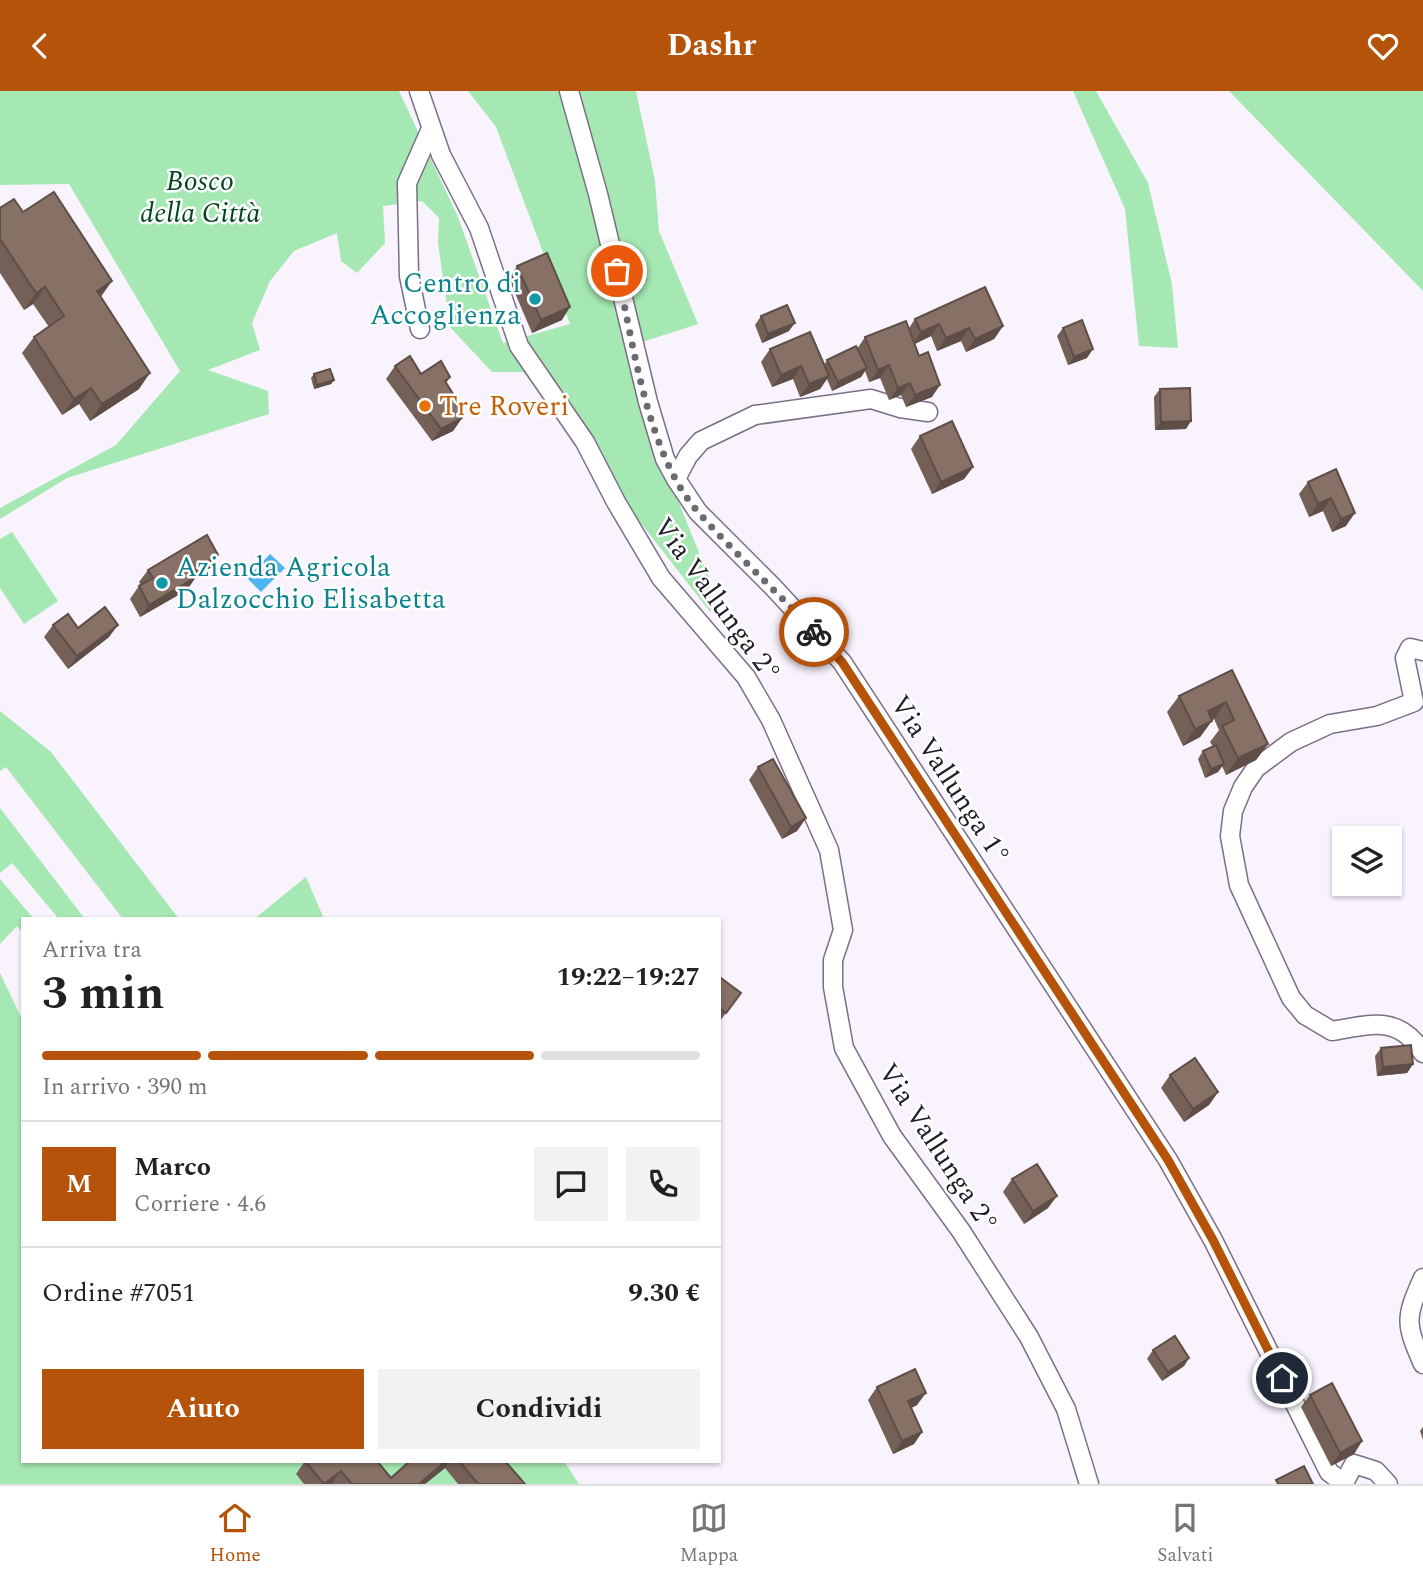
<!DOCTYPE html>
<html lang="it">
<head>
<meta charset="utf-8">
<style>
  :root { --surface:#fff; --page:#f2f2f2; --text:#222; --muted:#767676; --line:#e0e0e0; --accent:#b45309 }
  body { margin:0; font-family:Spectral,serif; background:var(--page); color:var(--text); height:100vh; display:flex; flex-direction:column; font-size:26px; white-space:nowrap }
  * { box-sizing:border-box; margin:0 }
  p { font-size:23px; color:var(--muted) }
  .icon { flex:none; width:38px; height:38px; fill:none; stroke:currentColor; stroke-width:2; stroke-linecap:round; stroke-linejoin:round }
  .map { position:relative; flex:1; overflow:hidden }
  .sheet { position:absolute; left:21px; top:826px; width:700px; height:546px; display:flex; flex-direction:column; background:var(--surface); border-radius:0px; box-shadow:0 2px 5px #0004 }
  .sheet>* { flex:none }
  .buttons { position:absolute; left:1332px; top:735px; display:grid; gap:14px }
  .buttons a { display:grid; place-items:center; width:70px; height:70px; border-radius:0px; background:var(--surface); box-shadow:0 2px 5px #0004; font-size:35px }
  .pin { position:absolute; display:grid; place-items:center; width:60px; height:60px; color:#fff; margin:-30px; border:4px solid #fff; border-radius:50%; box-shadow:0 2px 7px #0007 }
  .courier { position:absolute; display:grid; place-items:center; width:70px; height:70px; margin:-35px; border:5px solid #b45309; border-radius:50%; background:#fff; color:#222; box-shadow:0 2px 9px #0007 }
  .head em { font-style:normal; font-weight:700 }
  .head div { display:flex; flex-direction:column-reverse }
  .head { display:flex; align-items:center; justify-content:space-between; height:119px; padding:0 21px }
  h1 { font-size:46px; font-weight:700; line-height:52px }
  .bar { display:grid; grid-template-columns:repeat(4,1fr); gap:10px 7px; align-content:center; height:84px; padding:0 21px }
  .bar i { height:9px; border-radius:5px; background:var(--line) }
  .bar .on { background:var(--accent) }
  .bar p { grid-column:span 4 }
  .line { display:flex; align-items:center; gap:18px; padding:0 21px; border-top:2px solid var(--line) }
  .line div { flex:1 }
  .round { display:grid; place-items:center; flex:none; width:74px; height:74px; border-radius:0px; background:var(--page) }
  .cta { display:flex; gap:14px; margin-top:auto; padding:14px 21px }
  .cta a { flex:1; height:80px; border-radius:0px; background:var(--accent); color:#fff; font-size:28px; font-weight:700; line-height:80px; text-align:center }
  .cta a+a { background:var(--page); color:var(--text) }
  header { display:flex; justify-content:space-between; align-items:center; height:91px; padding:0 21px; background:var(--accent); color:#fff; font-size:32px; font-weight:700 }
  .tabs { display:flex; justify-content:space-around; align-items:center; height:98px; border-top:2px solid var(--line); background:var(--surface); font-size:19px; color:var(--muted) }
  .tabs a { display:grid; justify-items:center; gap:4px }
  .tabs .on { color:var(--accent) }
  .map>svg:first-child { display:block }
  .green { fill:#a6e8b3 }
  .water { fill:#4eb4f0 }
  .lines { fill:none; stroke-linecap:round; stroke-linejoin:round }
  .street-casing { stroke:#7a6f84; stroke-width:21 }
  .street { stroke:#fff; stroke-width:18 }
  .wall { fill:#746057 }
  .shaded-wall { fill:#5e4e47 }
  .building { fill:#877065; stroke:#5e4e47; stroke-width:2 }
  .done { stroke:#6d6971; stroke-width:7; stroke-dasharray:0 12.6 }
  .route { stroke:#b45309; stroke-width:9 }
  .culture-dot { fill:#0f9aa8; stroke:#fff; stroke-width:2.5 }
  .food-dot { fill:#e8710a; stroke:#fff; stroke-width:2.5 }
  .labels { text-anchor:middle; dominant-baseline:central; stroke-width:5; stroke-linejoin:round; paint-order:stroke }
  .park-label { font-size:28px; font-style:italic; fill:#01471d; stroke:#fff }
  .culture-label { font-size:28px; fill:#0d838f; stroke:#fff; text-anchor:end }
  .food-label { font-size:28px; fill:#c56008; stroke:#fff; text-anchor:start }
  .street-label { font-size:28px; fill:#221e26; stroke:#fff }
</style>
</head>
<body>
<header><svg class="icon" aria-label="back" viewBox="0 0 24 24"><path d="M15 5l-7 7 7 7"/></svg>Dashr<svg class="icon" aria-label="heart" viewBox="0 0 24 24"><path d="M12 20l-8-8c-3-5 5-10 8-4 3-6 11-1 8 4z"/></svg></header>
<div class="map">
<svg width="1423" height="1393" viewBox="0 0 1423 1393">
  <rect width="100%" height="100%" fill="#f8f3fd"/>
  <g class="green">
    <path d="M0,0H399L458,126L503,252L570,233L496,36L468,0H636L655,90L659,140L698,233L630,255L662,370L710,489L711,522L523,281H492L450,236L438,152L439,127L422,110L383,115L385,152L357,182L341,170L337,142L294,160L270,190L252,232L260,259L208,279L268,300L269,323L67,387L0,428V417L116,354L180,280L69,93L0,94Z"/>
    <path d="M1073,0H1096L1148,92L1172,193L1178,257L1139,255L1125,118Z"/>
    <path d="M1229,0H1423V200Z"/>
    <path d="M12,441L58,510L24,533L0,497V448Z"/>
    <path d="M0,620L51,661L179,828H123L6,676L0,680Z"/>
    <path d="M0,717L85,828H59L12,772L0,782Z"/>
    <path d="M306,786L324,828H254Z"/>
    <path d="M0,788L34,828H23V842L17,835L0,853Z"/>
    <path d="M0,882L23,930V1370H564L579,1393H0Z"/>
  </g>
  <path class="water" d="M270,463L285,477L261,501L247,487Z"/>
  <g class="lines">
    <defs>
      <g id="street">
        <path d="M419,0L441,64L479,137L519,255L585,351L616,411L661,487L746,586L771,629L829,759L843,839L833,869V896L844,957L892,1045L961,1140L1029,1246L1066,1318L1089,1393"/>
        <path d="M569,0L598,103L648,311L665,368L676,388L698,421L773,496L842,571L1168,1069L1213,1149L1329,1381L1345,1393"/>
        <path d="M420,238L409,185L407,92L430,40"/>
        <path d="M676,388L688,365L701,350L755,324L871,308L900,317L928,321"/>
        <path d="M1423,560L1410,557L1405,567L1414,611L1377,625L1330,633L1291,651L1256,677L1243,696L1233,720L1230,745L1239,794L1291,907L1305,924L1332,940C1370,934 1398,923 1423,962"/>
        <path d="M1423,1187C1405,1227 1405,1232 1423,1273"/>
        <path d="M1344,1392L1354,1373L1376,1380L1388,1393"/>
      </g>
    </defs>
    <use href="#street" class="street-casing"/>
    <use href="#street" class="street"/>
  </g>
  <g class="wall">
    <path d="M0,117L23,121L101,206L139,298L90,330L79,313L62,324L22,262L34,246L49,236L33,213L24,219L0,182Z"/>
    <path d="M517,175L562,229L532,242L509,188Z"/>
    <path d="M761,225L789,240L762,252L755,234Z"/>
    <path d="M915,228L1003,235L994,248L966,261L961,250L937,260L931,245L915,253L932,306L906,316L901,304L889,309L880,287L869,291L865,280L861,286L832,300L827,288L820,298L800,306L793,288L772,296L761,271L770,258L824,274L827,269L857,258L865,246L909,237Z"/>
    <path d="M1063,237L1087,267L1068,274L1057,245Z"/>
    <path d="M395,275L421,283L450,286L446,292L462,327L453,340L432,350L386,288Z"/>
    <path d="M314,283L334,289L331,293L314,298L311,287Z"/>
    <path d="M1160,298L1186,338L1155,339L1154,306Z"/>
    <path d="M920,345L973,376L964,388L932,403L911,358Z"/>
    <path d="M1336,378L1346,435L1332,441L1323,420L1309,426L1299,403L1308,391Z"/>
    <path d="M218,464L210,477L195,485L187,499L140,526L130,508L139,495L141,494L139,491L148,479Z"/>
    <path d="M53,534L78,537L109,546L68,578L44,546Z"/>
    <path d="M1232,579L1268,653L1256,669L1226,684L1222,675L1218,681L1205,687L1198,668L1203,660L1213,656L1210,651L1219,639L1214,628L1212,629L1200,646L1183,655L1167,621L1179,605Z"/>
    <path d="M758,676L806,727L797,740L782,748L749,689Z"/>
    <path d="M719,890L741,902L720,930L719,929Z"/>
    <path d="M1381,957L1413,973L1407,982L1377,985L1375,965Z"/>
    <path d="M1170,984L1218,1001L1209,1014L1184,1031L1161,997Z"/>
    <path d="M1012,1088L1048,1117L1024,1133L1003,1101Z"/>
    <path d="M1153,1259L1189,1267L1184,1275L1162,1290L1147,1268Z"/>
    <path d="M877,1296L917,1314L911,1317L922,1341L914,1353L893,1363L868,1309Z"/>
    <path d="M1310,1304L1362,1350L1354,1363L1331,1375L1301,1316Z"/>
    <path d="M1423,1336V1349L1420,1340Z"/>
    <path d="M305,1370L391,1387L410,1370H505L525,1393H458L445,1377L425,1393H304L296,1383Z"/>
  </g>
  <g class="shaded-wall">
    <path d="M112,190L100,207L97,200Z"/>
    <path d="M45,196L33,213L24,219L36,202Z"/>
    <path d="M570,216L562,229L532,242L541,229Z"/>
    <path d="M795,232L789,240L762,252L768,243Z"/>
    <path d="M939,233L931,245L912,254L921,241Z"/>
    <path d="M1003,235L994,248L966,261L975,248Z"/>
    <path d="M969,237L961,250L937,260L946,247Z"/>
    <path d="M1093,258L1087,267L1068,274L1074,266Z"/>
    <path d="M889,274L880,287L869,291L878,279Z"/>
    <path d="M801,275L793,288L772,296L781,284Z"/>
    <path d="M867,277L861,286L832,300L838,291Z"/>
    <path d="M150,282L139,298L90,330L102,313Z"/>
    <path d="M829,285L820,298L800,306L809,293Z"/>
    <path d="M334,289L331,293L314,298L317,294Z"/>
    <path d="M910,292L901,304L889,309L898,297Z"/>
    <path d="M940,294L932,306L906,316L915,304Z"/>
    <path d="M91,297L79,313L62,324L74,308Z"/>
    <path d="M462,327L453,340L432,350L441,338Z"/>
    <path d="M1191,330L1186,338L1155,339L1161,331Z"/>
    <path d="M973,376L964,388L932,403L941,391Z"/>
    <path d="M1331,407L1323,420L1309,426L1318,413Z"/>
    <path d="M1355,422L1346,435L1332,441L1341,428Z"/>
    <path d="M218,464L210,477L183,492L192,480Z"/>
    <path d="M196,486L187,499L140,526L149,514Z"/>
    <path d="M118,534L109,546L68,578L77,565Z"/>
    <path d="M1226,611L1214,628L1196,637L1208,620Z"/>
    <path d="M1212,630L1200,646L1183,655L1195,638Z"/>
    <path d="M1268,653L1256,669L1226,684L1238,667Z"/>
    <path d="M1224,673L1218,681L1205,687L1211,678Z"/>
    <path d="M806,727L797,740L782,748L791,736Z"/>
    <path d="M1413,973L1407,982L1377,985L1383,976Z"/>
    <path d="M1218,1001L1209,1014L1184,1031L1193,1018Z"/>
    <path d="M1057,1105L1048,1117L1024,1133L1033,1120Z"/>
    <path d="M1189,1267L1184,1275L1162,1290L1168,1281Z"/>
    <path d="M926,1302L917,1314L899,1323L908,1310Z"/>
    <path d="M922,1341L914,1353L893,1363L902,1350Z"/>
    <path d="M1362,1350L1354,1363L1331,1375L1340,1362Z"/>
    <path d="M446,1370H449L445,1377L425,1393H419Z"/>
    <path d="M341,1380L331,1393H325Z"/>
  </g>
  <g class="building">
    <path d="M54,101L112,190L97,200L150,282L102,313L91,297L74,308L34,246L64,225L45,196L36,202L0,148V117L14,108L23,121Z"/>
    <path d="M547,162L570,216L541,229L517,175Z"/>
    <path d="M985,196L1003,235L975,248L969,237L946,247L939,233L921,241L915,228Z"/>
    <path d="M787,214L795,232L768,243L761,225Z"/>
    <path d="M1082,229L1093,258L1074,266L1063,237Z"/>
    <path d="M906,230L919,265L928,261L940,294L915,304L910,292L898,297L889,274L878,279L865,246Z"/>
    <path d="M810,241L829,285L809,293L801,275L781,284L770,258Z"/>
    <path d="M856,255L867,277L838,291L827,269Z"/>
    <path d="M410,265L421,283L441,270L450,286L445,290L460,314L462,327L441,338L395,275Z"/>
    <path d="M330,278L334,289L317,294L314,283Z"/>
    <path d="M1190,297L1191,330L1161,331L1160,298Z"/>
    <path d="M952,330L973,376L941,391L920,345Z"/>
    <path d="M1336,378L1355,422L1341,428L1331,407L1318,413L1308,391Z"/>
    <path d="M207,444L218,464L192,480L196,486L149,514L139,495L153,487L148,479Z"/>
    <path d="M105,516L118,534L77,565L53,534L68,523L78,537Z"/>
    <path d="M1232,579L1268,653L1238,667L1222,635L1234,629L1226,611L1208,620L1212,630L1195,638L1179,605Z"/>
    <path d="M1216,654L1224,673L1211,678L1203,660Z"/>
    <path d="M773,668L806,727L791,736L758,676Z"/>
    <path d="M721,887L741,902L726,922L719,917V890Z"/>
    <path d="M1411,954L1413,973L1383,976L1381,957Z"/>
    <path d="M1195,967L1218,1001L1193,1018L1170,984Z"/>
    <path d="M1037,1073L1057,1105L1033,1120L1012,1088Z"/>
    <path d="M1175,1245L1189,1267L1168,1281L1153,1259Z"/>
    <path d="M915,1278L926,1302L908,1310L922,1341L902,1350L877,1296Z"/>
    <path d="M1332,1292L1362,1350L1340,1362L1310,1304Z"/>
    <path d="M305,1370H377L391,1387L410,1370H446L419,1393H352L341,1380L324,1393Z"/>
    <path d="M459,1370H505L525,1393H478Z"/>
    <path d="M1304,1375L1313,1393H1278L1276,1389Z"/>
  </g>
  <g class="lines">
    <path class="done" d="M617,180C634,254 647,364 699,422C735,463 777,500 814,541"/>
    <path class="route" d="M814,541L842,571L1168,1069L1213,1149L1282,1287"/>
  </g>
  <g class="culture-dot">
    <circle cx="535" cy="208" r="7"/>
    <circle cx="162" cy="492" r="7"/>
  </g>
  <circle class="food-dot" cx="425" cy="315" r="7"/>
  <g class="labels">
    <g class="park-label">
      <text x="200" y="90">Bosco<tspan x="200" dy="32">della Città</tspan></text>
    </g>
    <g class="culture-label">
      <text x="521" y="192">Centro di<tspan x="521" dy="32">Accoglienza</tspan></text>
      <text x="176" y="476" text-anchor="start">Azienda Agricola<tspan x="176" dy="32">Dalzocchio Elisabetta</tspan></text>
    </g>
    <g class="food-label">
      <text x="439" y="315">Tre Roveri</text>
    </g>
    <g class="street-label">
      <text transform="translate(717 509) rotate(54)">Via Vallunga 2°</text>
      <text transform="translate(950 689) rotate(57)">Via Vallunga 1°</text>
      <text transform="translate(938 1057) rotate(57)">Via Vallunga 2°</text>
    </g>
  </g>
</svg>
<div class="buttons">
<a><svg class="icon" aria-label="layers" viewBox="0 0 24 24"><path d="M12 4l9 5-9 5-9-5zM3 14l9 5 9-5"/></svg></a>
</div>
<div class="pin" style="left:617px;top:180px;background:#ea580c"><svg class="icon" aria-label="bag" viewBox="0 0 24 24"><path d="M5 8h14l-1 12H6zM9 8a3 3 0 0 1 6 0"/></svg></div>
<div class="pin" style="left:1282px;top:1287px;background:#1f2937"><svg class="icon" aria-label="home" viewBox="0 0 24 24"><path d="M3 11l9-7 9 7M6 9v11h12V9"/></svg></div>
<div class="courier" style="left:814px;top:541px"><svg class="icon" aria-label="bike" viewBox="0 0 24 24"><circle cx="6" cy="16" r="4"/><circle cx="18" cy="16" r="4"/><path d="M6 16l4-8h5l3 8M10 8l3 8H6M13 5h3"/></svg></div>
<section class="sheet">
<div class="head"><div><h1>3 min</h1><p>Arriva tra</p></div><em>19:22–19:27</em></div>
<div class="bar"><i class="on"></i><i class="on"></i><i class="on"></i><i></i><p>In arrivo · 390 m</p></div>
<div class="line" style="height:126px"><b class="round" style="background:var(--accent);color:#fff">M</b><div><b>Marco</b><p>Corriere · 4.6</p></div><a class="round"><svg class="icon" aria-label="chat" viewBox="0 0 24 24"><path d="M4 5h16v11H9l-5 4z"/></svg></a><a class="round"><svg class="icon" aria-label="phone" viewBox="0 0 24 24"><path d="M5 4h4l2 5-3 2q2 4 5 5l2-3 5 2v4C11 20 4 13 5 4z"/></svg></a></div>
<div class="line" style="height:91px"><div>Ordine #7051</div><b>9.30 €</b></div>
<div class="cta"><a>Aiuto</a><a>Condividi</a></div>
</section>
</div>
<nav class="tabs">
<a class="on"><svg class="icon" aria-label="home" viewBox="0 0 24 24"><path d="M3 11l9-7 9 7M6 9v11h12V9"/></svg>Home</a>
<a><svg class="icon" aria-label="map" viewBox="0 0 24 24"><path d="M3 6l6-2 6 2 6-2v14l-6 2-6-2-6 2zM9 4v14M15 6v14"/></svg>Mappa</a>
<a><svg class="icon" aria-label="saved" viewBox="0 0 24 24"><path d="M7 4h10v16l-5-4-5 4z"/></svg>Salvati</a>
</nav>
</body>
</html>
